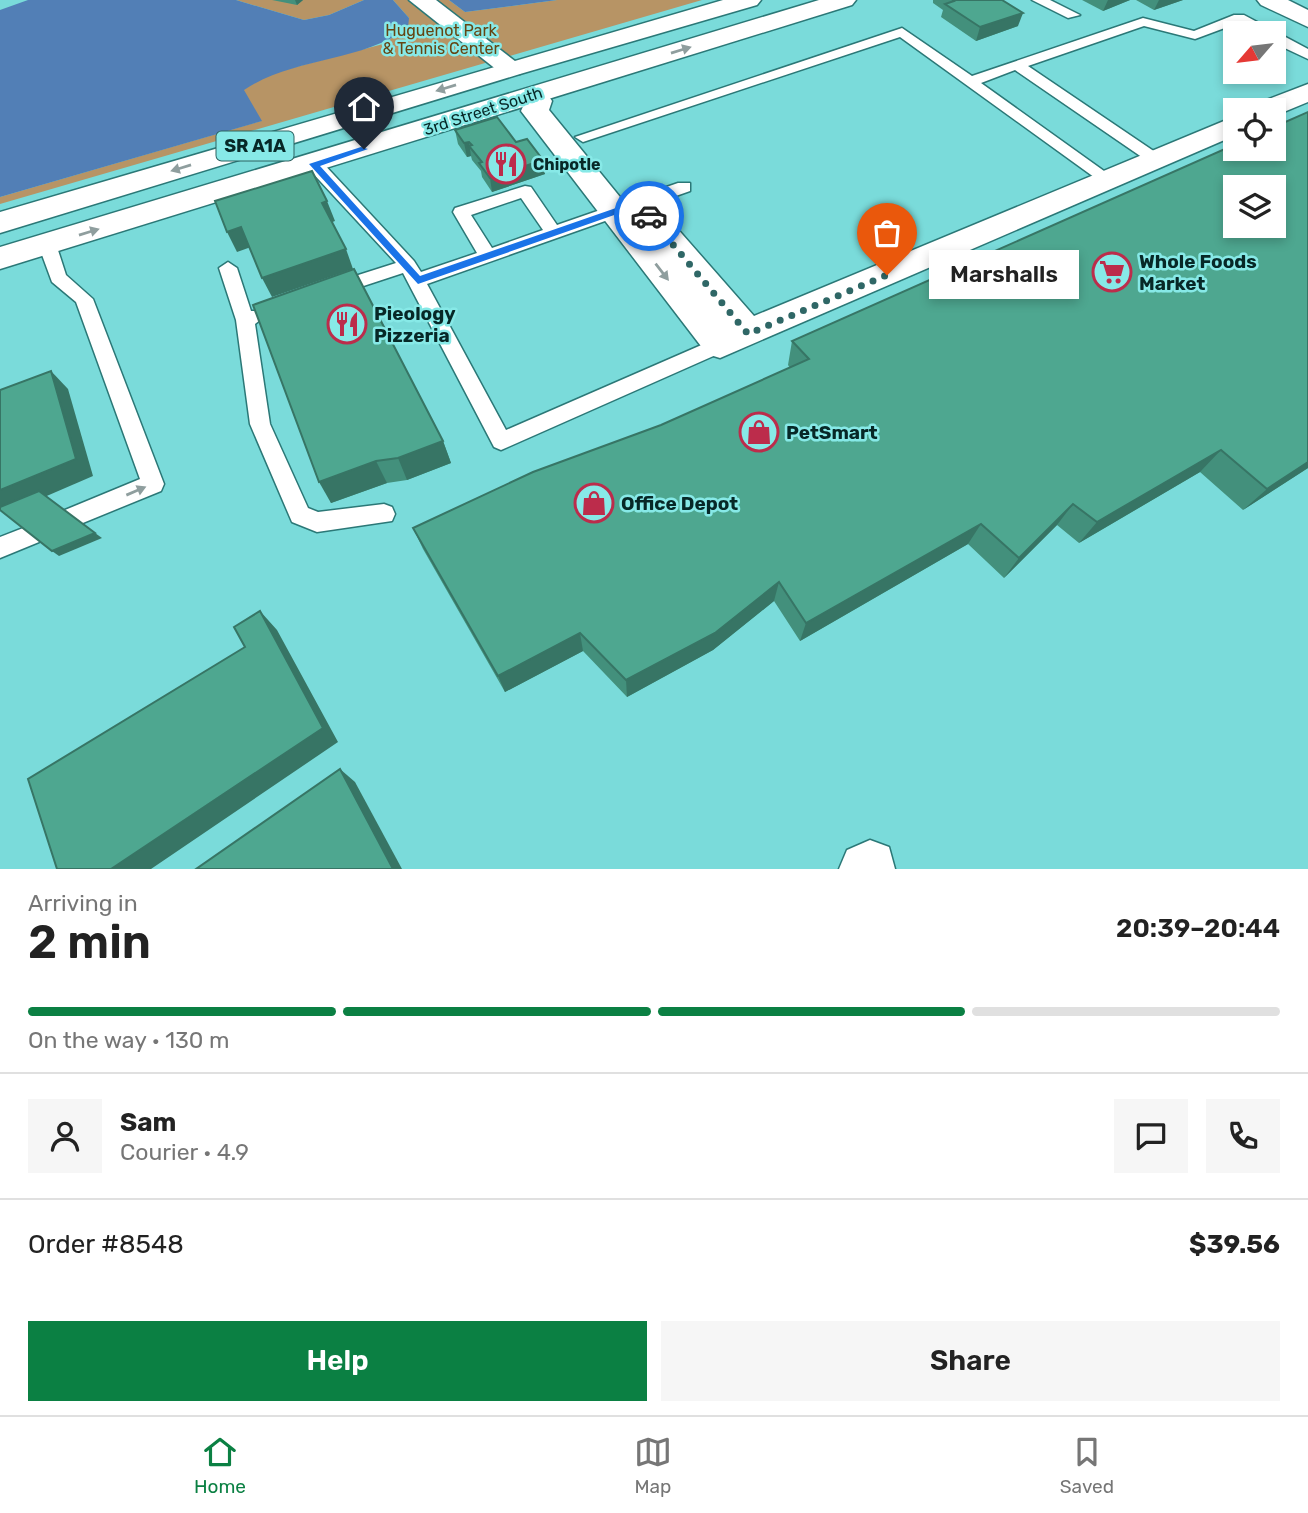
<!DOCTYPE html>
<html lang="en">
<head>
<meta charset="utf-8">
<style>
  :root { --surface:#fff; --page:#f6f6f6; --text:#222; --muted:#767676; --line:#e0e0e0; --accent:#0b8043 }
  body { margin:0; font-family:Rubik,sans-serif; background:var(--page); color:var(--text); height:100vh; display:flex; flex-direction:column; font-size:26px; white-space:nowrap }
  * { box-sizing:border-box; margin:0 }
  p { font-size:23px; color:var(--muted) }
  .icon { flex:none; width:38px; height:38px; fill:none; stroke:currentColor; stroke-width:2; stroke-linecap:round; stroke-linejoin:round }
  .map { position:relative; height:869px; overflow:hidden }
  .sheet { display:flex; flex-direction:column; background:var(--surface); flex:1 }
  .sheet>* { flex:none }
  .needle { width:46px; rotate:242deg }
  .fabs { position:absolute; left:1223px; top:21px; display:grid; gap:14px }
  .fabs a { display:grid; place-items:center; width:63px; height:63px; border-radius:0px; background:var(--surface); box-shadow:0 4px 10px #0003; font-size:35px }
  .pin { position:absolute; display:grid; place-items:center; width:60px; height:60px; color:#fff; margin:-72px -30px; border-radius:50% 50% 50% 0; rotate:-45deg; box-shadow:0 0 7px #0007 }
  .pin .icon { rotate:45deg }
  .courier { position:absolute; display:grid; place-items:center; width:70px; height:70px; margin:-35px; border:5px solid #1a73e8; border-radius:50%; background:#fff; color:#222; box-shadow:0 2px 9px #0007 }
  .bubble { position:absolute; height:49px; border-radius:0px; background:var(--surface); box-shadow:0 4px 10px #0003; font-size:23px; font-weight:600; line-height:49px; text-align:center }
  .head em { font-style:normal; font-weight:600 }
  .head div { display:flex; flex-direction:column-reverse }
  .head { display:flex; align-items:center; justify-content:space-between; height:119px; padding:0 28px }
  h1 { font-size:46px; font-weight:600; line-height:52px }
  .bar { display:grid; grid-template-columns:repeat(4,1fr); gap:10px 7px; align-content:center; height:84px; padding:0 28px }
  .bar i { height:9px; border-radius:5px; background:var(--line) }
  .bar .on { background:var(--accent) }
  .bar p { grid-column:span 4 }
  .line { display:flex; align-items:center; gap:18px; padding:0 28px; border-top:2px solid var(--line) }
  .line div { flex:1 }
  .round { display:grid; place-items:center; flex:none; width:74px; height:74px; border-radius:0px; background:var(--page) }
  .button { display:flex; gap:14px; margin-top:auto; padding:14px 28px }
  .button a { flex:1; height:80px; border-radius:0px; background:var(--accent); color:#fff; font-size:28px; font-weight:600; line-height:80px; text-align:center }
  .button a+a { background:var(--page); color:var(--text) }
  .tabs { display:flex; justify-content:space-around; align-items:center; height:98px; border-top:2px solid var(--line); background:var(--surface); font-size:19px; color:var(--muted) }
  .tabs a { display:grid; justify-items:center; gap:4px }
  .tabs .on { color:var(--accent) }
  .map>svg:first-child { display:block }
  .green { fill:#b79465 }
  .water { fill:#527fb6 }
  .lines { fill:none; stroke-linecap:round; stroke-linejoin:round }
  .lane-casing { stroke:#2b7877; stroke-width:3 }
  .street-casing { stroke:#2b7877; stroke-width:3 }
  .primary-casing { stroke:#2b7877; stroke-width:3 }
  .lane { fill:#fff; fill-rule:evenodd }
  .street { fill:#fff; fill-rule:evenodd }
  .primary { fill:#fff; fill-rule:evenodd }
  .wall { fill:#43907c }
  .shaded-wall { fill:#377565 }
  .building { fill:#4ea790; stroke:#377565; stroke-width:2; fill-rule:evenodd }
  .oneway { fill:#8f9e9e }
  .route { fill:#1a73e8 }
  .done { stroke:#2f6766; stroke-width:7; stroke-dasharray:0 12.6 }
  .labels { text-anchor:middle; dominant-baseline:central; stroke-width:5; stroke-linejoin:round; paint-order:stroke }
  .far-park-label { font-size:16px; fill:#654513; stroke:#87e9e7 }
  .far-street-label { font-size:16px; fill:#072827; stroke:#87e9e7 }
  .far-poi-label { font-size:16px; font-weight:bold; fill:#072827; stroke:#87e9e7; text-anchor:start }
  .shield { fill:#87e9e7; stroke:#2d6261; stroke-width:2 }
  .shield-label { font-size:18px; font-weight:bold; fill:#072827 }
  .poi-label { font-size:19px; font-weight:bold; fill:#072827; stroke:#87e9e7; text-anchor:start }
</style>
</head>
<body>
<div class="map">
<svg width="1308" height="869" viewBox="0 0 1308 869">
  <rect width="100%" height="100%" fill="#7adbda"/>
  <g class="green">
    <path d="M236,0H364L329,15L304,20Z"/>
    <path d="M393,0H449L465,12L557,0H702L0,204V197L261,121L243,90L265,75L387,43L409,18Z"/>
  </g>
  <g class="water">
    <path d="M28,0H236L304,20L329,15L364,0H393L409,18L408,28C359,63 293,57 244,90L262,121L0,197V10Z"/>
    <path d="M449,0H557L465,12Z"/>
  </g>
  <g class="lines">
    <defs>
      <g id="lane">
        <path d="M1032,0H1050L1080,15L1068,18Z"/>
        <path d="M1234,15H1244L1308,49V59L1274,43V33H1257L1238,23L1195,39L1144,26L1028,66L1161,156V162H1149L1015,70L981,83L1111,176L1113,180L1105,185L900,37L589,140L583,142L575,137L902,28L972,76L1143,18L1194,31Z"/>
        <path d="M314,159L320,160L414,261L421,272L477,253L453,212L455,208L525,186L531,187L557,225L678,183H690V191L427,284L506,430L713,340H727L730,345L727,350L508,447L501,450L494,447L403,273L333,296L327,295L324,290L327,285L396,263L308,168V160ZM521,198L543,230L492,248L471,215Z"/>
        <path d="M47,238L56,244L66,275L93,299L164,484L161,491L73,527L65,524L62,517L65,510L140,479L76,302L52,282L38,244Z"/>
        <path d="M228,262L237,268L251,311H263L265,316L255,324L270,424L308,508L318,512L384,504L392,507L395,514L392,521L317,532L292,522L250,424L236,320L219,268Z"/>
        <path d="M31,525L39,528L42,535L39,542L0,558V537Z"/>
      </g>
      <g id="street">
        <path d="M409,0H436L524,68L520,74H502Z"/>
        <path d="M1257,0H1288L1308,10V27L1261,5Z"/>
        <path d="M1308,84V102L1274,116V110H1252L1256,104Z"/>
        <path d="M538,93L548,95L552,101L549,110L642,224L646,218L657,215L668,218L754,316L1236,116V135L720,358L707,354L521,111L528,95Z"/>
        <path d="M870,840L889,847L895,869H839L847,850Z"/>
      </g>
      <g id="primary">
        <path d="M723,0H761L757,5L520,74L0,233V212Z"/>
        <path d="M819,0H856L852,5L0,269V247Z"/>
      </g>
    </defs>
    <use href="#lane" class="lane-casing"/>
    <use href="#street" class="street-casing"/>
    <use href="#primary" class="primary-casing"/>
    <use href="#lane" class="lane"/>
    <use href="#street" class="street"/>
    <use href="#primary" class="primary"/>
  </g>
  <g class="wall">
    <path d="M272,0H303L297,5Z"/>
    <path d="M933,0H1002L1018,26L976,41L941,17L943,10L933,3Z"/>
    <path d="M1082,0H1130L1103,11Z"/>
    <path d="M1136,0H1183L1154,10Z"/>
    <path d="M1308,112V468L1243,510L1200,472L1079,543L1057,525L1004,578L968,544L800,641L774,601L713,650L627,697L583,651L505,692L423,549L413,528L661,425L790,368L788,365L792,341Z"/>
    <path d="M455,130L516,142L543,160L545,174L492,192L482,177L481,171L472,160L471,156L467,157L458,144Z"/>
    <path d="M253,305L443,441L451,463L407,480L387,483L331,503Z"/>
  </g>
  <g class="shaded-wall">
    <path d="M295,0H303L297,5Z"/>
    <path d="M1108,0H1130L1103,11Z"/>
    <path d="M1159,0H1183L1154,10Z"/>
    <path d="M1023,13L1018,26L976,41L980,27Z"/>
    <path d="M469,142L471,156L467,157L464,143Z"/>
    <path d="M543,160L545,174L492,192L490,178Z"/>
    <path d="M327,201L335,221L330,223L322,203Z"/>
    <path d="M241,227L251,247L237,252L227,232Z"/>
    <path d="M346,249L353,269L272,297L262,278Z"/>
    <path d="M51,371L68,389L93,476L5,514L0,510V490Z"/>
    <path d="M443,441L451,463L407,480L398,458Z"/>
    <path d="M1221,450L1200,472L1079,543L1097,522Z"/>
    <path d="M376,461L387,483L331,503L319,482Z"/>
    <path d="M1308,462V468L1243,510L1267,489Z"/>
    <path d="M1073,504L1057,525L1004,578L1019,558Z"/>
    <path d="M981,524L968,544L800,641L806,623Z"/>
    <path d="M95,533L102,538L59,556L52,551Z"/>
    <path d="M779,582L774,601L713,650L627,697L626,680Z"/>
    <path d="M260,611L277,630L338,742L151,869H111L323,728Z"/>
    <path d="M580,633L583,651L505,692L498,676Z"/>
    <path d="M340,769L355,782L402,869H393Z"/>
  </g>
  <g class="building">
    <path d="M953,0H1002L1023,13L980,27L945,4L954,1Z"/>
    <path d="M1308,112V462L1267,489L1221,450L1097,522L1073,504L1019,558L981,524L806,623L779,582L715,633L626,680L580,633L498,676L413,528L533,472L661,425L809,359L792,341L1236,144V149H1274V127ZM1236,187H1274V226H1236Z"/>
    <path d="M497,117L516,142L527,139L543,160L490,178L479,163L482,162L469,146L472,145L469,142L464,143L455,130Z"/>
    <path d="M312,171L327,201L322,203L346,249L262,278L241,227L227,232L215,201Z"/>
    <path d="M354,269L443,441L398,458L376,461L319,482L253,305Z"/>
    <path d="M51,371L76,459L0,490V390Z"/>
    <path d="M39,491L95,533L52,551L0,510V507Z"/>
    <path d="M260,611L323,728L111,869H57L28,779L245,647L234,627Z"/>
    <path d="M340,769L393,869H196Z"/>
  </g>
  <defs><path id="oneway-solid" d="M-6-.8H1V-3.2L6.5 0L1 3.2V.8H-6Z" transform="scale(1.75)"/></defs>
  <g class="oneway">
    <use href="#oneway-solid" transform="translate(681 50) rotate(-17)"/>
    <use href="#oneway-solid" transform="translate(446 88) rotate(163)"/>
    <use href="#oneway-solid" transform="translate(181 168) rotate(163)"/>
    <use href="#oneway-solid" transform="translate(89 232) rotate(-17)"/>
    <use href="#oneway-solid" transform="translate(662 272) rotate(52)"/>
    <use href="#oneway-solid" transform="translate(136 491) rotate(-23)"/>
  </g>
  <path class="route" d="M361,147L368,149L320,166L420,276L639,200L654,216L646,218L637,207L418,284L309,164Z"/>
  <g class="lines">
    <path class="done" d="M649,216L748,334L887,275"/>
  </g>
  <defs>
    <symbol id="restaurant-ring" viewBox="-11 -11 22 22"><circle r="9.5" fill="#87e9e7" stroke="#bc2c4b" stroke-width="1.5"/><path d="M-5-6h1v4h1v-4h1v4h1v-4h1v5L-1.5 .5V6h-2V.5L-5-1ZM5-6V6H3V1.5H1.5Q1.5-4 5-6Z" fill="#bc2c4b"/></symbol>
    <symbol id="supermarket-ring" viewBox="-11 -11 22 22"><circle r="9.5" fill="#87e9e7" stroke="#bc2c4b" stroke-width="1.5"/><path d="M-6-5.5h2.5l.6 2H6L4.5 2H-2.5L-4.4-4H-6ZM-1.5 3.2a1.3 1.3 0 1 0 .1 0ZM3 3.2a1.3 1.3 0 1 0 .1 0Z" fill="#bc2c4b"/></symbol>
    <symbol id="shop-ring" viewBox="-11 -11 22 22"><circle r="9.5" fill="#87e9e7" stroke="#bc2c4b" stroke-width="1.5"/><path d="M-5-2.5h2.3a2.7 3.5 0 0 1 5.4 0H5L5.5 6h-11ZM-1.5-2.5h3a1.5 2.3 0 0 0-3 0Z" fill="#bc2c4b"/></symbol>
  </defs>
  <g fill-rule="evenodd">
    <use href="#restaurant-ring" x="484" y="142" width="44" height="44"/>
    <use href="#supermarket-ring" x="1090" y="250" width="44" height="44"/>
    <use href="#restaurant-ring" x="325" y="302" width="44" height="44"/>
    <use href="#shop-ring" x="737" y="410" width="44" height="44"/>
    <use href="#shop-ring" x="572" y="481" width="44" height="44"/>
  </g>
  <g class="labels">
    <g class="far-park-label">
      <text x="441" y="30">Huguenot Park<tspan x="441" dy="18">&amp; Tennis Center</tspan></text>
    </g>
    <g class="far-street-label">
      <text transform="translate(483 111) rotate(-18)">3rd Street South</text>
    </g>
    <g class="far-poi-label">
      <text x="533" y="164">Chipotle</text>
    </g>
    <rect class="shield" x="216.5" y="131.5" width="77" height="29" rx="5"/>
    <g class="shield-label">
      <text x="255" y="146">SR A1A</text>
    </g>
    <g class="poi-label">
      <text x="1139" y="261">Whole Foods<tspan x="1139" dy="22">Market</tspan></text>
      <text x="374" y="313">Pieology<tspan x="374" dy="22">Pizzeria</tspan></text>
      <text x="786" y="432">PetSmart</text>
      <text x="621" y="503">Office Depot</text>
    </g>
  </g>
</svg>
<div class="fabs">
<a><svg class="needle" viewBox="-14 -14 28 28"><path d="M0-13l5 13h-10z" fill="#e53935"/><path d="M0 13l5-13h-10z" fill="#767676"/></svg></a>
<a><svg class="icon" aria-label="locate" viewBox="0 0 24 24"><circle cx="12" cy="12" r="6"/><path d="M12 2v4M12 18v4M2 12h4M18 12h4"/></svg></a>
<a><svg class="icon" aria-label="layers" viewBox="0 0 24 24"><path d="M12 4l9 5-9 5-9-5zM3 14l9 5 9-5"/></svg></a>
</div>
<div class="pin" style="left:887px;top:275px;background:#ea580c"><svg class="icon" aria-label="bag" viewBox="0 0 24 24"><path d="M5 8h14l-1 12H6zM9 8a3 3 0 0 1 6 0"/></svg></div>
<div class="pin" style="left:364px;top:149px;background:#1f2937"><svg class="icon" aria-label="home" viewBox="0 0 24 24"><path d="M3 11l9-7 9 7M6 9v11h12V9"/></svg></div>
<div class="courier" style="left:649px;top:216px"><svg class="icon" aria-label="car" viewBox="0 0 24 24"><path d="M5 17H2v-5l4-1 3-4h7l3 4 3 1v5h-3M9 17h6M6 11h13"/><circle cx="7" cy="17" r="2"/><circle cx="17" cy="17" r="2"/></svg></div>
<div class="bubble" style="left:929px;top:250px;width:150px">Marshalls</div>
</div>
<section class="sheet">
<div class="head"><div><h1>2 min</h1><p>Arriving in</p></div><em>20:39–20:44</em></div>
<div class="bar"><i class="on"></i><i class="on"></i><i class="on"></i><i></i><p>On the way · 130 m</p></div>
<div class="line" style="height:126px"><a class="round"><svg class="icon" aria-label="person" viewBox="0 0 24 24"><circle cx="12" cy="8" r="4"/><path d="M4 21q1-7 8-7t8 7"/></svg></a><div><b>Sam</b><p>Courier · 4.9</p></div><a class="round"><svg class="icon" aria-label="chat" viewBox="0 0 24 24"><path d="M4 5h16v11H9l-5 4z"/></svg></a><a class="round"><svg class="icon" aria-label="phone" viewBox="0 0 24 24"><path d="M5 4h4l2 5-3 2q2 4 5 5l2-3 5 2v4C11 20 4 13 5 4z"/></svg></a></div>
<div class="line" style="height:91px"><div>Order #8548</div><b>$39.56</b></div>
<div class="button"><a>Help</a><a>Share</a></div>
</section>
<nav class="tabs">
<a class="on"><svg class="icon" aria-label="home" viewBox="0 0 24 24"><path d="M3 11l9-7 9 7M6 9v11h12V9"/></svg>Home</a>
<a><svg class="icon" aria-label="map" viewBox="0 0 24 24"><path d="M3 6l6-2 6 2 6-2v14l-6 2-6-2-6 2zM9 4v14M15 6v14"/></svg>Map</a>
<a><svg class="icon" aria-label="saved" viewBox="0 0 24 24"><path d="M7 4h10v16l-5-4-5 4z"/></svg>Saved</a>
</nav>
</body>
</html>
